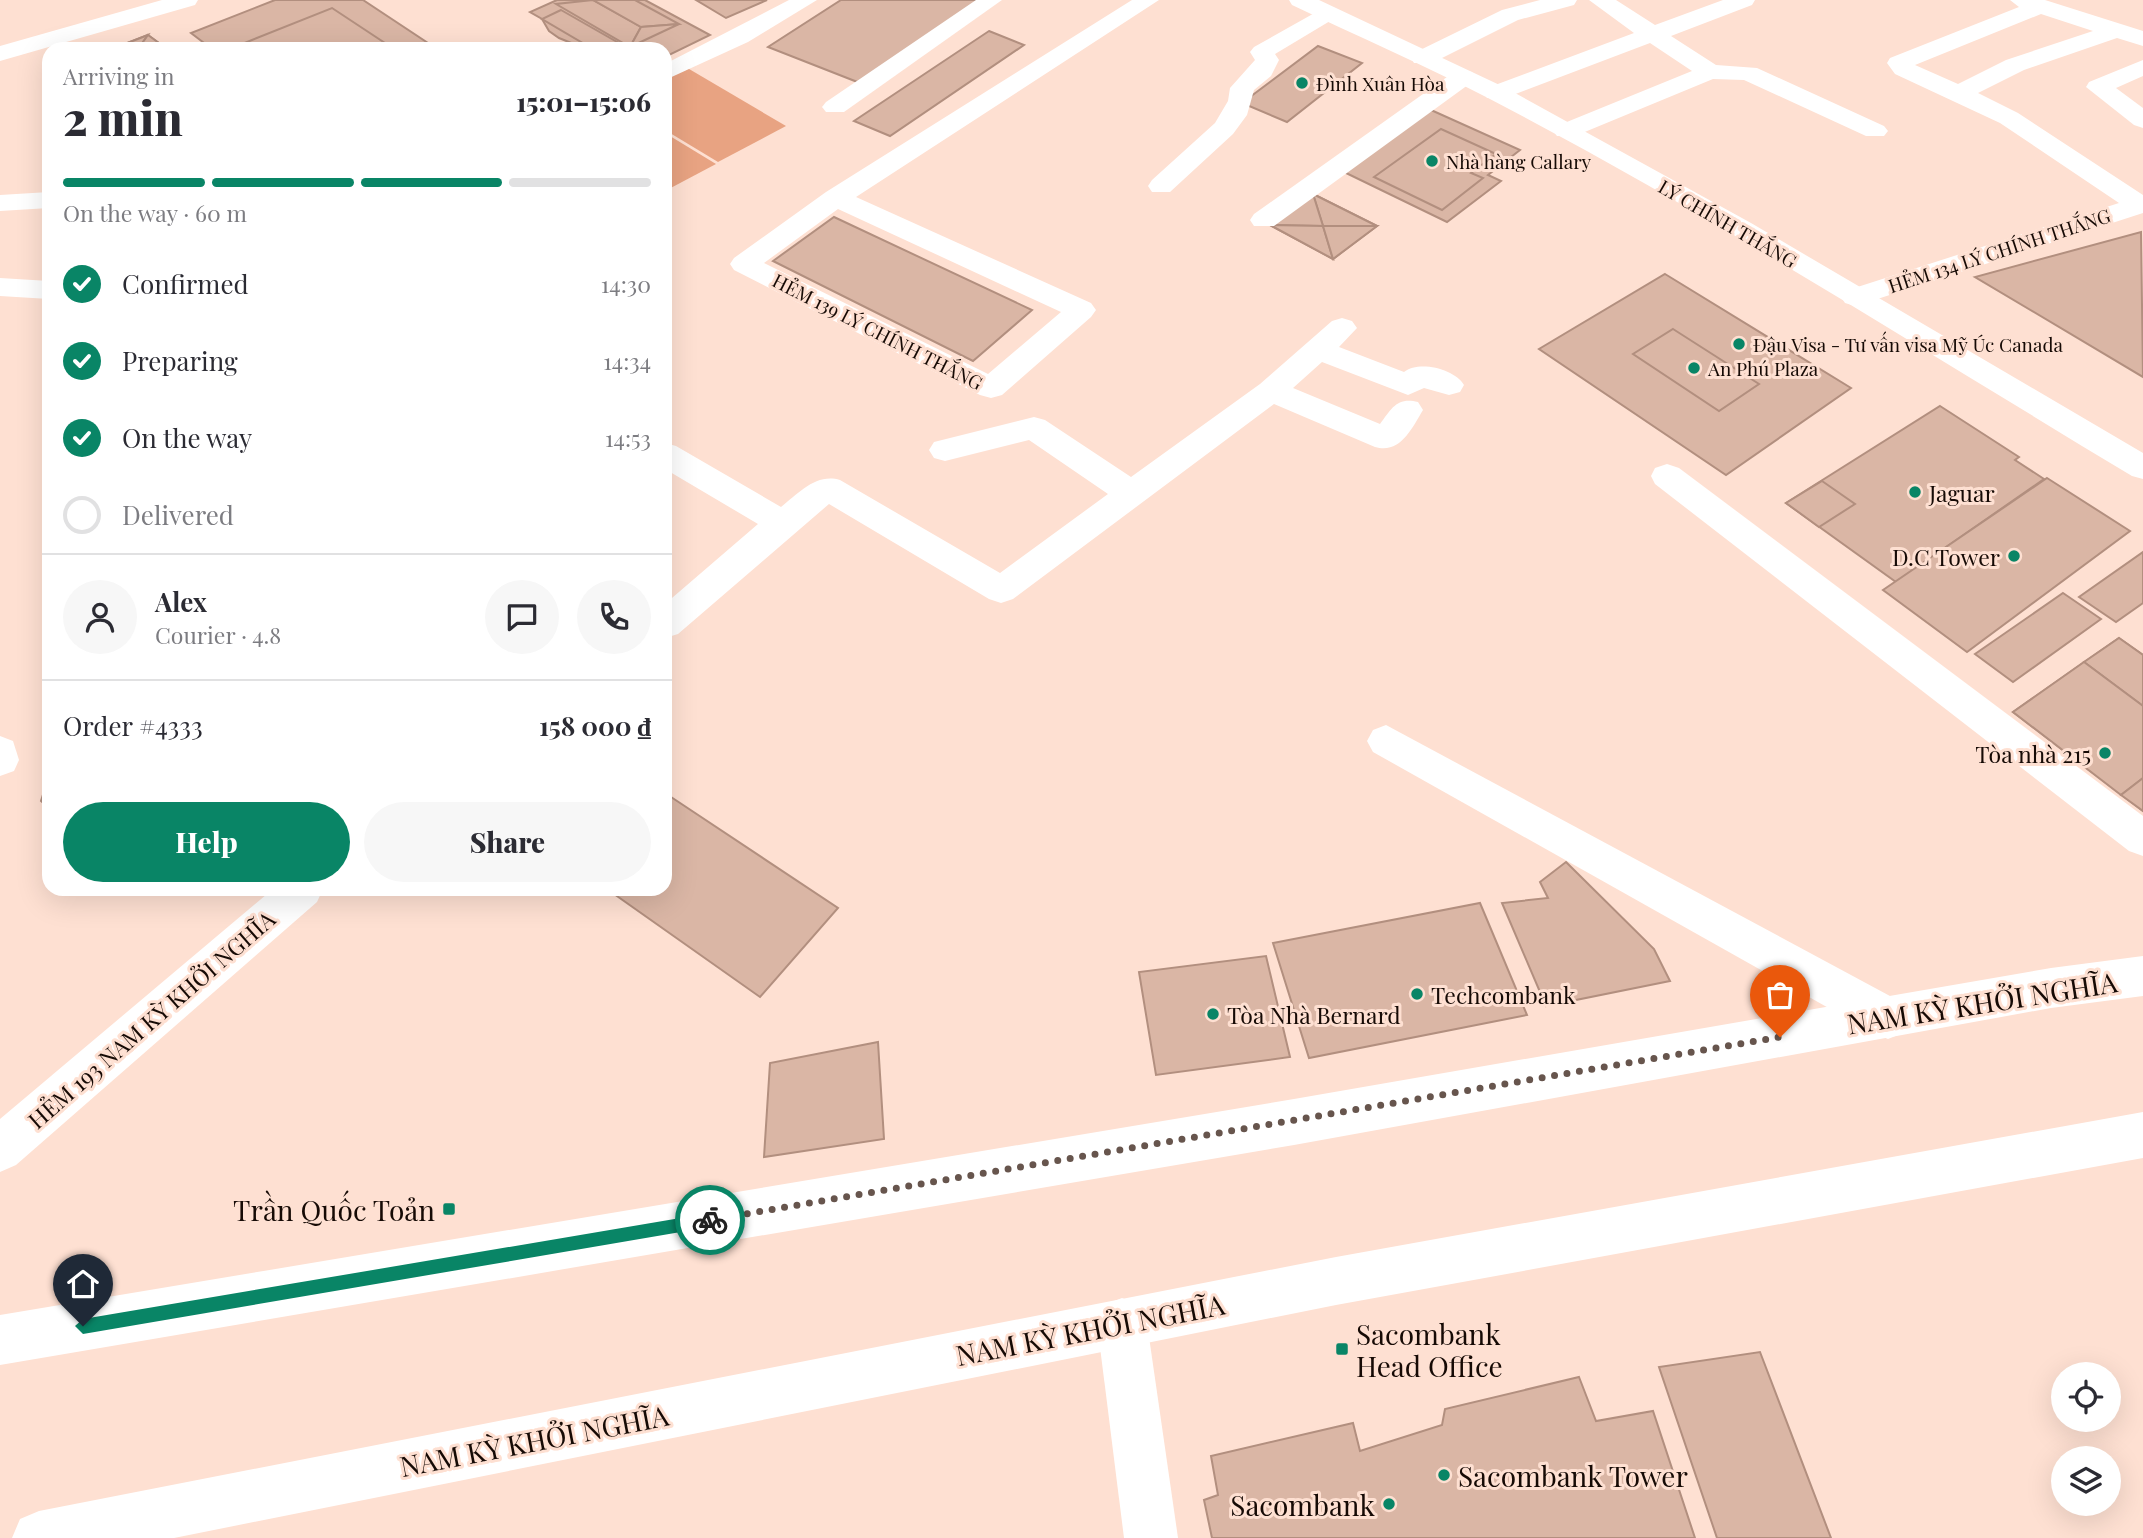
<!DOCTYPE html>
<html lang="en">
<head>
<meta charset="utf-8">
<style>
  :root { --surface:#fff; --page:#f7f7f7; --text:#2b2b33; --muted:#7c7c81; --line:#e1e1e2; --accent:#098566 }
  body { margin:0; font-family:"Playfair Display",serif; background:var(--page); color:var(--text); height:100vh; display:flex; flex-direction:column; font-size:26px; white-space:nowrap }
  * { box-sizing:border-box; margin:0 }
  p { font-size:23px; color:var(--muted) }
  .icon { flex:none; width:38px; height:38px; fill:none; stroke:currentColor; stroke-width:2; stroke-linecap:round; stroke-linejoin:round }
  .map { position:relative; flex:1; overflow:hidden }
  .side { position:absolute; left:42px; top:42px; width:630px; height:854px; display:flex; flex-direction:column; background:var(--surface); border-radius:21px; box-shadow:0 7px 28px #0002 }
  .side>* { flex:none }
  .buttons { position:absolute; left:2051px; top:1362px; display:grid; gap:14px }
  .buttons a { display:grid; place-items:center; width:70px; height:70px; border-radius:50%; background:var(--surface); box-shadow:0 7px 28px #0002; font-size:35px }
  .pin { position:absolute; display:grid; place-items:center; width:60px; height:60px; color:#fff; margin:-72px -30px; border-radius:50% 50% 50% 0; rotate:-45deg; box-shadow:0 0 7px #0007 }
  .pin .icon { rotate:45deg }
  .courier { position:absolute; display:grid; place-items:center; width:70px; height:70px; margin:-35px; border:5px solid #098566; border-radius:50%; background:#fff; color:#222; box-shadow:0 2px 9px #0007 }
  .overview em { font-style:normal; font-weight:800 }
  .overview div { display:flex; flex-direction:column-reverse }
  .overview { display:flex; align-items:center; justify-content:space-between; height:119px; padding:0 21px }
  h1 { font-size:46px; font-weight:800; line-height:52px }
  .bar { display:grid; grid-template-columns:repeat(4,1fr); gap:10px 7px; align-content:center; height:84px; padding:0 21px }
  .bar i { height:9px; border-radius:5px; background:var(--line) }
  .bar .active { background:var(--accent) }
  .bar p { grid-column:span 4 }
  .line { display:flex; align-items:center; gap:18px; padding:0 21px; border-top:2px solid var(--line) }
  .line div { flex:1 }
  .round { display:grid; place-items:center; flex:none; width:74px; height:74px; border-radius:37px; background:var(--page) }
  ol { padding:0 21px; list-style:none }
  li { display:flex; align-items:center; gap:21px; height:77px }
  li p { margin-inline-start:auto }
  li .icon { padding:7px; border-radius:50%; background:var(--accent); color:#fff; stroke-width:4 }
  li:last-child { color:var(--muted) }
  li i { width:38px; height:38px; border:4px solid var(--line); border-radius:50% }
  .button { display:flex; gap:14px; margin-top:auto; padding:14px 21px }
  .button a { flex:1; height:80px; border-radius:42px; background:var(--accent); color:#fff; font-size:28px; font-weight:800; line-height:80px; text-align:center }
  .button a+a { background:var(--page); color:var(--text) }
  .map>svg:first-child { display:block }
  .green { fill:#e8a382 }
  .building { fill:#dab6a5; stroke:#b28f7f; stroke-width:2 }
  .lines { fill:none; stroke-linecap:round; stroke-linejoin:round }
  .minor { fill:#fff; fill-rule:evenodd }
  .major { fill:#fff; fill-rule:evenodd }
  .route { fill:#098566 }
  .done { stroke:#67554d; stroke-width:7; stroke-dasharray:0 12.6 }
  .poi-dot { fill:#098566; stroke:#fee0d2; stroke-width:2.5 }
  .labels { text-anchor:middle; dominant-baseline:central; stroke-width:6; stroke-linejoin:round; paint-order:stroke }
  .far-poi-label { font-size:19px; fill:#160a05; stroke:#fee0d2; text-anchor:start }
  .far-street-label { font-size:19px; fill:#160a05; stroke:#fee0d2 }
  .poi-label { font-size:23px; fill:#160a05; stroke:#fee0d2; text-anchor:start }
  .street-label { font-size:23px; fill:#160a05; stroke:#fee0d2 }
  .near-street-label { font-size:28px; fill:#160a05; stroke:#fee0d2 }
  .near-poi-label { font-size:28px; fill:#160a05; stroke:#fee0d2; text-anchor:end }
</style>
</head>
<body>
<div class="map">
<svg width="2143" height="1538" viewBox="0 0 2143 1538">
  <rect width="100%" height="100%" fill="#fee0d2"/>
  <g class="green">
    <path d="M684,66L786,126L718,162L665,130V75Z"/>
    <path d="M665,133L716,164L665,191Z"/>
  </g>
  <g class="building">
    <path d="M275,0H363L437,49H212L191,33Z"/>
    <path d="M557,0H645L710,35L665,57V49H586L559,38L549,31L542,19L530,12Z"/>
    <path d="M593,0L641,27L630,47L556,4Z"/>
    <path d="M593,0H635L679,24L641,27Z"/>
    <path d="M696,0H767L726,18Z"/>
    <path d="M841,0H979L860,83L768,47Z"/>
    <path d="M332,8L394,49H249L242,44Z"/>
    <path d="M561,10L617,42L603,49H593L542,19Z"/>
    <path d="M679,24L630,47L641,27Z"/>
    <path d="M989,31L1024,45L890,136L854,121Z"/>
    <path d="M148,35L167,49H112Z"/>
    <path d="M148,35L138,49H112Z"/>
    <path d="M148,35L167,49H138Z"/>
    <path d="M1318,46L1362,63L1287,122L1242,103Z"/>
    <path d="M1431,110L1520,150L1488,175L1501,181L1447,222L1344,172Z"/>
    <path d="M1441,129L1496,154L1471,173L1483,178L1442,210L1374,177Z"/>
    <path d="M1313,194L1377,226L1333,259L1270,225Z"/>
    <path d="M1313,194L1377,226H1323Z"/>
    <path d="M1313,194L1323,226L1270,225Z"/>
    <path d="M834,217L1032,310L973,361L773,261Z"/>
    <path d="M1270,225L1323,226L1333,259Z"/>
    <path d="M1323,226H1377L1333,259Z"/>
    <path d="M2141,232L2143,377L1975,277Z"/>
    <path d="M1665,274L1851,388L1726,475L1539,349Z"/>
    <path d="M1673,329L1759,384L1719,411L1633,354Z"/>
    <path d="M1940,406L2019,457L2015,460L2044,479L1896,582L1786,503Z"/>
    <path d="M2047,478L2130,531L1967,652L1883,590Z"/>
    <path d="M1822,481L1855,504L1819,527L1786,503Z"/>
    <path d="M2143,552V603L2116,622L2079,597Z"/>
    <path d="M2063,593L2101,619L2013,682L1975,654Z"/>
    <path d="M2119,638L2143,655V811L2013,712Z"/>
    <path d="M2119,638L2143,655V706L2084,662Z"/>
    <path d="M2084,662L2143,706V778L2121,795L2013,712Z"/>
    <path d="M49,741V808L41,801L47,782L46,754Z"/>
    <path d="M2143,778V811L2121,795Z"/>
    <path d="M665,793L838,908L760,997L607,889H665Z"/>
    <path d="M1566,862L1654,949L1670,981L1546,1006L1502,903L1548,898L1540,882Z"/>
    <path d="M1480,903L1527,1015L1309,1058L1273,943Z"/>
    <path d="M1266,956L1290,1057L1156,1075L1139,972Z"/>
    <path d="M878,1042L884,1139L764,1157L770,1063Z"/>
    <path d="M1760,1352L1831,1538H1717L1659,1367Z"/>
    <path d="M1579,1377L1596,1421L1653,1411L1695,1538H1212L1204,1500L1218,1495L1211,1456L1353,1423L1360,1451L1442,1425L1445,1409Z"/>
  </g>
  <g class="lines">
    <g class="minor">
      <path d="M162,0H198L195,5L0,61V46Z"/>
      <path d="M789,0H817L748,42L665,80V64Z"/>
      <path d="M976,0H1002L844,112H826L822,107L826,102Z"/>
      <path d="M1132,0H1159L856,197L1091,303L1096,310L1091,317L1002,395L991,398L980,395L734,270L730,264L734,258L826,192ZM838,209L1061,312L988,374L764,263Z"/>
      <path d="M1540,0H1577L1574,5L1518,20L1432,63H1414L1411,58L1414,53L1502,10Z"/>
      <path d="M1589,0H1616L1655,25L1723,0H1755L1752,5L1671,36L1716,65L1757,68L1884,126L1888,131L1884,136H1866L1744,80L1713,79L1575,136H1557L1553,131L1557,126L1692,71L1650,43L1505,98H1487L1484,93L1487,88L1634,33Z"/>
      <path d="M2010,0H2045L2143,31V46L2117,38L2024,70L1978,93L2018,113L2143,195V213L1865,303L1855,306L1845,303L1841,297L1845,291L2119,203L2000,123L1895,74L1887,63L1890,58L2019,7ZM2041,14L2093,31L2006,60L1958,84L1915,65Z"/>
      <path d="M1327,6L1335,8L1339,13L1335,18L1275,54L1279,60L1271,76L1254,90L1247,115L1233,134L1170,192H1152L1148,186L1152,180L1215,123L1228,101L1230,88L1255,60L1250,52L1254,47Z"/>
      <path d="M2143,60V76L2116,88L2143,108V128L2134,125L2086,87L2089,82Z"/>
      <path d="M1463,70L1472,72L1475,77L1472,82L1274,226H1254L1250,220L1254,214L1454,72Z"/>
      <path d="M49,192V208L0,211V195Z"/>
      <path d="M0,278L49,281V299L0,296Z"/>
      <path d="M1342,318L1352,321L1357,328L1339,347L1404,372C1419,360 1455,369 1464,385L1460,392L1449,395L1424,388L1408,395L1322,362L1293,388L1380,424C1392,408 1397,397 1418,402L1423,410C1411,430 1400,454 1375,447L1274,404L1013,599L1001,603L989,599L829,504L678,634L665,638V604L758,524L665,469V443L676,446L781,507C799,493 816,473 840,480L1000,573L1108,494L1029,440L945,461L934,458L929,450L934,442L1034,417L1045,420L1131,477L1260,384L1332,321Z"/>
      <path d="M1667,464L1679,468L2143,816V856L2129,851L1655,484L1651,476L1655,468Z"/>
      <path d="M1386,725L1903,1003L1910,1018L1903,1033L1888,1039L1873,1033L1373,752L1367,741L1373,730Z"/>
      <path d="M0,736L13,741L19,760L14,771L0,776Z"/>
      <path d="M273,889H323L317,902L16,1165L0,1172V1119Z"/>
      <path d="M1122,1298L1140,1305L1147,1323L1178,1538H1124L1097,1323L1104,1305Z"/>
    </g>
    <g class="major">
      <path d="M1289,0H1319L1506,88L1751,223L2143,453V479L2132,476C1919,348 1709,213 1488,98C1424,65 1357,36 1292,5Z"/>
      <path d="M2143,956V996L2051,1008L1294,1145L0,1365V1315L1294,1099L2051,968Z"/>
      <path d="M2143,1112V1158L1336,1305L174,1538H12L20,1519L39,1511L1336,1257Z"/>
    </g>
  </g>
  <path class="route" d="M710,1213L717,1220L710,1227L83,1334L75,1326L83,1319Z"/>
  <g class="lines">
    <path class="done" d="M710,1220L1780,1037"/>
  </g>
  <g class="poi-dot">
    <circle cx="1302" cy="83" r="7"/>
    <circle cx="1432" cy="161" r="7"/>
    <circle cx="1739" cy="344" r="7"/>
    <circle cx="1694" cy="368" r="7"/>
    <circle cx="1915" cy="492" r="7"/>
    <circle cx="2014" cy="556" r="7"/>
    <circle cx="2105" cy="753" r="7"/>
    <circle cx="1417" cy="994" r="7"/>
    <circle cx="1213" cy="1014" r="7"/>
    <rect x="442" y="1202" width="14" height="14" rx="3.5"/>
    <rect x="1335" y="1342" width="14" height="14" rx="3.5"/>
    <circle cx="1444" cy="1475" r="7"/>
    <circle cx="1389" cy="1504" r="7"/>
  </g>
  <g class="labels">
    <g class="far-poi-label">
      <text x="1316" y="83">Đình Xuân Hòa</text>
      <text x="1446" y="161">Nhà hàng Callary</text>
      <text x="1753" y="344">Đậu Visa - Tư vấn visa Mỹ Úc Canada</text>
      <text x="1708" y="368">An Phú Plaza</text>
    </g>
    <g class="far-street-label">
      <text transform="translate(1728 223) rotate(30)">LÝ CHÍNH THẮNG</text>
      <text transform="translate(1999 250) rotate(-18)">HẺM 134 LÝ CHÍNH THẮNG</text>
      <text transform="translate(878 331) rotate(27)">HẺM 139 LÝ CHÍNH THẮNG</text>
    </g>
    <g class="poi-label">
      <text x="1929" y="492">Jaguar</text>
      <text x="2000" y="556" text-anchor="end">D.C Tower</text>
      <text x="2091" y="753" text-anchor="end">Tòa nhà 215</text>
      <text x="1431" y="994">Techcombank</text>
      <text x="1227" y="1014">Tòa Nhà Bernard</text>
    </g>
    <g class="street-label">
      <text transform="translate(151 1019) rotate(-41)">HẺM 193 NAM KỲ KHỞI NGHĨA</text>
    </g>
    <g class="near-street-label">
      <text transform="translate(1982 1002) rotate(-9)">NAM KỲ KHỞI NGHĨA</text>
      <text transform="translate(1090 1329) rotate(-11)">NAM KỲ KHỞI NGHĨA</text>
      <text transform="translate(534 1440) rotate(-11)">NAM KỲ KHỞI NGHĨA</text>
    </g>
    <g class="near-poi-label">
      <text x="435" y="1209">Trần Quốc Toản</text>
      <text x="1356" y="1333" text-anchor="start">Sacombank<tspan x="1356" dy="32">Head Office</tspan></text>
      <text x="1458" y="1475" text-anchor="start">Sacombank Tower</text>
      <text x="1375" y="1504">Sacombank</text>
    </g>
  </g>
</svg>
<div class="buttons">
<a><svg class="icon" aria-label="locate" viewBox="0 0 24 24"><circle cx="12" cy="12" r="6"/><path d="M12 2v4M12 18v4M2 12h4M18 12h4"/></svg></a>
<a><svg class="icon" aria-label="layers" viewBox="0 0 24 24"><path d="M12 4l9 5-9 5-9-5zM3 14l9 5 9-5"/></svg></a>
</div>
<div class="pin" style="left:1780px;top:1037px;background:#ea580c"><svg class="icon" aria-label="bag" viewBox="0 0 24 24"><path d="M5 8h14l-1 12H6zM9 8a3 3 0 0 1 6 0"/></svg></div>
<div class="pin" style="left:83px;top:1326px;background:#1f2937"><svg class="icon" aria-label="home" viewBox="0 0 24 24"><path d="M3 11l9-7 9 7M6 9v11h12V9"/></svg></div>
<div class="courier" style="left:710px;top:1220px"><svg class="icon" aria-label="bike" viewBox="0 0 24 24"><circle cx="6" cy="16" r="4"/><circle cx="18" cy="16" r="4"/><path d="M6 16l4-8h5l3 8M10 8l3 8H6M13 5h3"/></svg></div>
<section class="side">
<div class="overview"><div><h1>2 min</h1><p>Arriving in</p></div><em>15:01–15:06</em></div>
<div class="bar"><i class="active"></i><i class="active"></i><i class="active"></i><i></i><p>On the way · 60 m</p></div>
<ol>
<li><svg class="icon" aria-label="check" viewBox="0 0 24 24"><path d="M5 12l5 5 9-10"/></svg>Confirmed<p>14:30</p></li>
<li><svg class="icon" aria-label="check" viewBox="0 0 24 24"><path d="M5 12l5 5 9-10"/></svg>Preparing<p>14:34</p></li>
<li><svg class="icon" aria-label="check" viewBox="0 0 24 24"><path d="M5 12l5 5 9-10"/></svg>On the way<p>14:53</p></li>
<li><i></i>Delivered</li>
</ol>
<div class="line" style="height:126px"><a class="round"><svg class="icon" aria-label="person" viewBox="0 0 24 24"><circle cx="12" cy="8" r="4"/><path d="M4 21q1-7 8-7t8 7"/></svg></a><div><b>Alex</b><p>Courier · 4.8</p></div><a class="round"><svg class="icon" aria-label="chat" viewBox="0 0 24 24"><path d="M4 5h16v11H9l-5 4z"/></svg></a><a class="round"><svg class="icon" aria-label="phone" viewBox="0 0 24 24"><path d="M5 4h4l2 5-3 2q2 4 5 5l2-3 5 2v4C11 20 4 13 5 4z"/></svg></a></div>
<div class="line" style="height:91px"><div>Order #4333</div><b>158 000 ₫</b></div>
<div class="button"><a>Help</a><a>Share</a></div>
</section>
</div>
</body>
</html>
